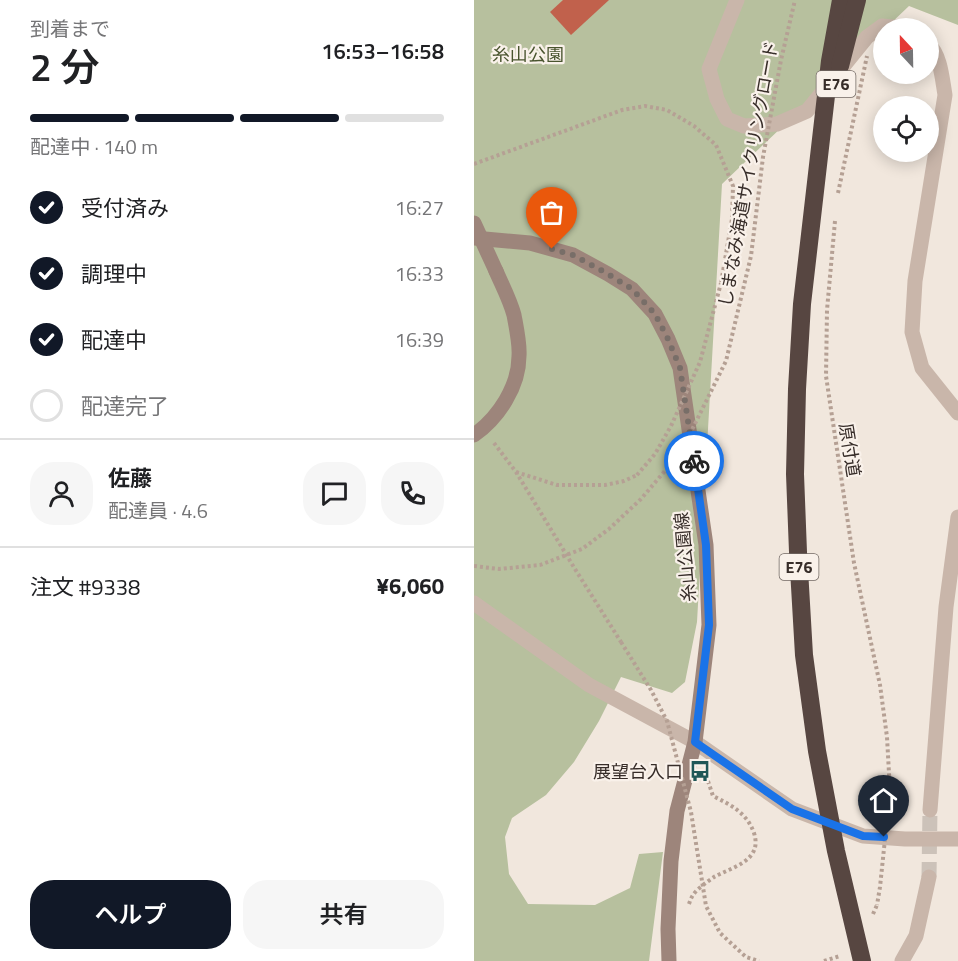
<!DOCTYPE html>
<html lang="ja">
<head>
<meta charset="utf-8">
<style>
  :root { --surface:#fff; --page:#f6f6f6; --text:#202124; --muted:#757577; --line:#e0e0e0; --accent:#111827 }
  body { margin:0; font-family:"Titillium Web","Noto Sans JP",sans-serif; background:var(--page); color:var(--text); height:100vh; display:flex; flex-direction:column; font-size:22px; white-space:nowrap }
  * { box-sizing:border-box; margin:0 }
  p { font-size:20px; color:var(--muted) }
  .icon { flex:none; width:33px; height:33px; fill:none; stroke:currentColor; stroke-width:2; stroke-linecap:round; stroke-linejoin:round }
  .map { position:relative; flex:1; overflow:hidden }
  .sheet { display:flex; flex-direction:column; background:var(--surface); width:474px }
  .sheet>* { flex:none }
  .needle { width:39px; rotate:338deg }
  .controls { position:absolute; left:399px; top:18px; display:grid; gap:12px }
  .controls a { display:grid; place-items:center; width:66px; height:66px; border-radius:50%; background:var(--surface); box-shadow:0 3px 15px #0003; font-size:30px }
  .pin { position:absolute; display:grid; place-items:center; width:51px; height:51px; color:#fff; margin:-62px -26px; border-radius:50% 50% 50% 0; rotate:-45deg; box-shadow:0 0 6px #0007 }
  .pin .icon { rotate:45deg }
  .courier { position:absolute; display:grid; place-items:center; width:60px; height:60px; margin:-30px; border:4px solid #1a73e8; border-radius:50%; background:#fff; color:#222; box-shadow:0 2px 8px #0007 }
  .head em { font-style:normal; font-weight:600 }
  .head div { display:flex; flex-direction:column-reverse }
  .head { display:flex; align-items:center; justify-content:space-between; height:102px; padding:0 30px }
  h1 { font-size:39px; font-weight:600; line-height:45px }
  .bar { display:grid; grid-template-columns:repeat(4,1fr); gap:9px 6px; align-content:center; height:72px; padding:0 30px }
  .bar i { height:8px; border-radius:4px; background:var(--line) }
  .bar .current { background:var(--accent) }
  .bar p { grid-column:span 4 }
  .line { display:flex; align-items:center; gap:15px; padding:0 30px; border-top:2px solid var(--line) }
  .line div { flex:1 }
  .round { display:grid; place-items:center; flex:none; width:63px; height:63px; border-radius:24px; background:var(--page) }
  ol { padding:0 30px; list-style:none }
  li { display:flex; align-items:center; gap:18px; height:66px }
  li p { margin-inline-start:auto }
  li .icon { padding:6px; border-radius:50%; background:var(--accent); color:#fff; stroke-width:4 }
  li:last-child { color:var(--muted) }
  li i { width:33px; height:33px; border:3px solid var(--line); border-radius:50% }
  .action { display:flex; gap:12px; margin-top:auto; padding:12px 30px }
  .action a { flex:1; height:69px; border-radius:24px; background:var(--accent); color:#fff; font-size:24px; font-weight:600; line-height:69px; text-align:center }
  .action a+a { background:var(--page); color:var(--text) }
  main { display:flex; flex:1; min-height:0 }
  .map>svg:first-child { display:block }
  .green { fill:#b7c09e }
  .building { fill:#c1614c }
  .lines { fill:none; stroke-linecap:round; stroke-linejoin:round }
  .minor-tunnel { stroke:#ccc2b9; stroke-width:15; stroke-dasharray:15 8; stroke-linecap:butt }
  .path { stroke:#b5a094; stroke-width:4; stroke-dasharray:3 3; stroke-linecap:butt }
  .minor { stroke:#c9b6aa; stroke-width:15 }
  .tertiary { stroke:#c9b6aa; stroke-width:15 }
  .secondary { stroke:#9d857b; stroke-width:15 }
  .path-bridge { stroke:#b5a094; stroke-width:4; stroke-dasharray:3 3; stroke-linecap:butt }
  .secondary-bridge { stroke:#9d857b; stroke-width:15 }
  .motorway-bridge { stroke:#574641; stroke-width:18 }
  .done { stroke:#786e68; stroke-width:6; stroke-dasharray:0 10.8 }
  .route { stroke:#1a73e8; stroke-width:8 }
  .labels { text-anchor:middle; dominant-baseline:central; stroke-width:4.5; stroke-linejoin:round; paint-order:stroke }
  .shield { fill:#f9f1ea; stroke:#716863; stroke-width:1.5 }
  .shield-label { font-size:16px; font-weight:bold; fill:#372d29 }
  .park-label { font-size:18px; fill:#49542e; stroke:#f9f1ea }
  .street-label { font-size:18px; fill:#372d29; stroke:#f9f1ea }
  .poi-label { font-size:18px; fill:#372d29; stroke:#f9f1ea; text-anchor:end }
</style>
</head>
<body>
<main>
<section class="sheet">
<div class="head"><div><h1>2 分</h1><p>到着まで</p></div><em>16:53–16:58</em></div>
<div class="bar"><i class="current"></i><i class="current"></i><i class="current"></i><i></i><p>配達中 · 140 m</p></div>
<ol>
<li><svg class="icon" aria-label="check" viewBox="0 0 24 24"><path d="M5 12l5 5 9-10"/></svg>受付済み<p>16:27</p></li>
<li><svg class="icon" aria-label="check" viewBox="0 0 24 24"><path d="M5 12l5 5 9-10"/></svg>調理中<p>16:33</p></li>
<li><svg class="icon" aria-label="check" viewBox="0 0 24 24"><path d="M5 12l5 5 9-10"/></svg>配達中<p>16:39</p></li>
<li><i></i>配達完了</li>
</ol>
<div class="line" style="height:108px"><a class="round"><svg class="icon" aria-label="person" viewBox="0 0 24 24"><circle cx="12" cy="8" r="4"/><path d="M4 21q1-7 8-7t8 7"/></svg></a><div><b>佐藤</b><p>配達員 · 4.6</p></div><a class="round"><svg class="icon" aria-label="chat" viewBox="0 0 24 24"><path d="M4 5h16v11H9l-5 4z"/></svg></a><a class="round"><svg class="icon" aria-label="phone" viewBox="0 0 24 24"><path d="M5 4h4l2 5-3 2q2 4 5 5l2-3 5 2v4C11 20 4 13 5 4z"/></svg></a></div>
<div class="line" style="height:78px"><div>注文 #9338</div><b>¥6,060</b></div>
<div class="action"><a>ヘルプ</a><a>共有</a></div>
</section>
<div class="map">
<svg width="484" height="961" viewBox="0 0 484 961">
  <rect width="100%" height="100%" fill="#f1e7dd"/>
  <path class="green" d="M0,0H484V25L435,6L248,184L223,622L211,682L198,693L147,677L125,721L100,762L72,795L38,818L31,837L35,874L54,904L121,905L156,888L165,854L189,852L175,961H0Z"/>
  <path class="building" d="M89,0H135L97,35L76,12Z"/>
  <g class="lines">
    <path class="minor-tunnel" d="M455,877L456,810"/>
    <g class="path">
      <path d="M0,164L148,110L171,106L193,110L220,126L242,145L259,186L258,219L247,283"/>
      <path d="M20,443L42,472L101,569L147,642"/>
      <path d="M42,472L83,485H131L150,481L163,475"/>
      <path d="M215,904C216,901 217,898 219,895C223,889 234,881 240,877C258,867 289,861 280,833C273,813 257,805 239,796L232,775"/>
      <path d="M399,914L403,905"/>
      <path d="M350,961L366,956"/>
    </g>
    <g class="minor">
      <path d="M263,0L235,69L243,99L253,119L270,126L303,124L333,111L393,37L408,26L430,28"/>
      <path d="M454,43C467,56 468,78 471,95L441,281L438,332L448,368L484,413"/>
      <path d="M0,603L115,685L221,742"/>
      <path d="M456,810L472,607L484,517"/>
      <path d="M428,961L442,936L455,877"/>
    </g>
    <path class="tertiary" d="M221,742L318,809L389,836L431,839H484"/>
    <g class="secondary">
      <path d="M0,238L56,243L99,255L134,274L158,289L181,314L194,339L206,368L232,545L235,625L221,742L203,811L197,861L194,929L195,961"/>
      <path d="M0,435C24,418 45,387 45,356C46,344 42,326 40,315C36,300 28,285 22,271"/>
    </g>
    <g class="path-bridge">
      <path d="M364,193L393,56"/>
      <path d="M361,221L353,310L352,376L380,563L406,685L413,737L416,791L406,887L403,905"/>
      <path d="M163,475L181,454L197,426L226,362L247,283"/>
      <path d="M0,566L25,569L66,565L108,549L135,529L167,499L207,452L252,361L277,256L289,157L307,60L321,0"/>
      <path d="M147,642L177,690L193,721L217,812L232,906L246,933L272,957L285,961"/>
    </g>
    <path class="secondary-bridge" d="M0,223L22,271"/>
    <g class="motorway-bridge">
      <path d="M367,0L356,61L328,304L323,389L321,474L324,552L330,655L343,751L362,851L388,961"/>
      <path d="M366,66L383,0"/>
    </g>
  </g>
  <g class="lines">
    <path class="done" d="M78,249L99,255L134,274L158,289L181,314L194,339L206,368L220,461"/>
    <path class="route" d="M220,461L232,545L235,625L221,742L318,809L389,836L410,837"/>
  </g>
  <defs>
    <symbol id="bus-bare" viewBox="-9 -9 18 18"><path d="M-5-6H5V4H4V6H2V4H-2V6H-4V4H-5ZM-3.5-4V0h7V-4ZM-3.5 1.2v1.5H-2V1.2ZM2 1.2v1.5H3.5V1.2Z" fill="#205757" stroke="#f9f1ea" stroke-width="2.5" paint-order="stroke"/></symbol>
  </defs>
  <g fill-rule="evenodd">
    <use href="#bus-bare" x="211" y="756" width="30" height="30"/>
  </g>
  <g class="labels">
    <g class="shield">
      <rect x="342.5" y="71" width="39" height="26" rx="4.5"/>
      <rect x="305.5" y="554" width="39" height="26" rx="4.5"/>
    </g>
    <g class="shield-label">
      <text x="362" y="84">E76</text>
      <text x="325" y="567">E76</text>
    </g>
    <g class="park-label">
      <text x="54" y="54">糸山公園</text>
    </g>
    <g class="street-label">
      <text transform="translate(274 174) rotate(-80)">しまなみ海道サイクリングロード</text>
      <text transform="translate(376 450) rotate(81)">原付道</text>
      <text transform="translate(211 557) rotate(-95)">糸山公園線</text>
    </g>
    <g class="poi-label">
      <text x="209" y="771">展望台入口</text>
    </g>
  </g>
</svg>
<div class="controls">
<a><svg class="needle" viewBox="-14 -14 28 28"><path d="M0-13l5 13h-10z" fill="#e53935"/><path d="M0 13l5-13h-10z" fill="#757577"/></svg></a>
<a><svg class="icon" aria-label="locate" viewBox="0 0 24 24"><circle cx="12" cy="12" r="6"/><path d="M12 2v4M12 18v4M2 12h4M18 12h4"/></svg></a>
</div>
<div class="pin" style="left:78px;top:249px;background:#ea580c"><svg class="icon" aria-label="bag" viewBox="0 0 24 24"><path d="M5 8h14l-1 12H6zM9 8a3 3 0 0 1 6 0"/></svg></div>
<div class="pin" style="left:410px;top:837px;background:#1f2937"><svg class="icon" aria-label="home" viewBox="0 0 24 24"><path d="M3 11l9-7 9 7M6 9v11h12V9"/></svg></div>
<div class="courier" style="left:220px;top:461px"><svg class="icon" aria-label="bike" viewBox="0 0 24 24"><circle cx="6" cy="16" r="4"/><circle cx="18" cy="16" r="4"/><path d="M6 16l4-8h5l3 8M10 8l3 8H6M13 5h3"/></svg></div>
</div>
</main>
</body>
</html>
